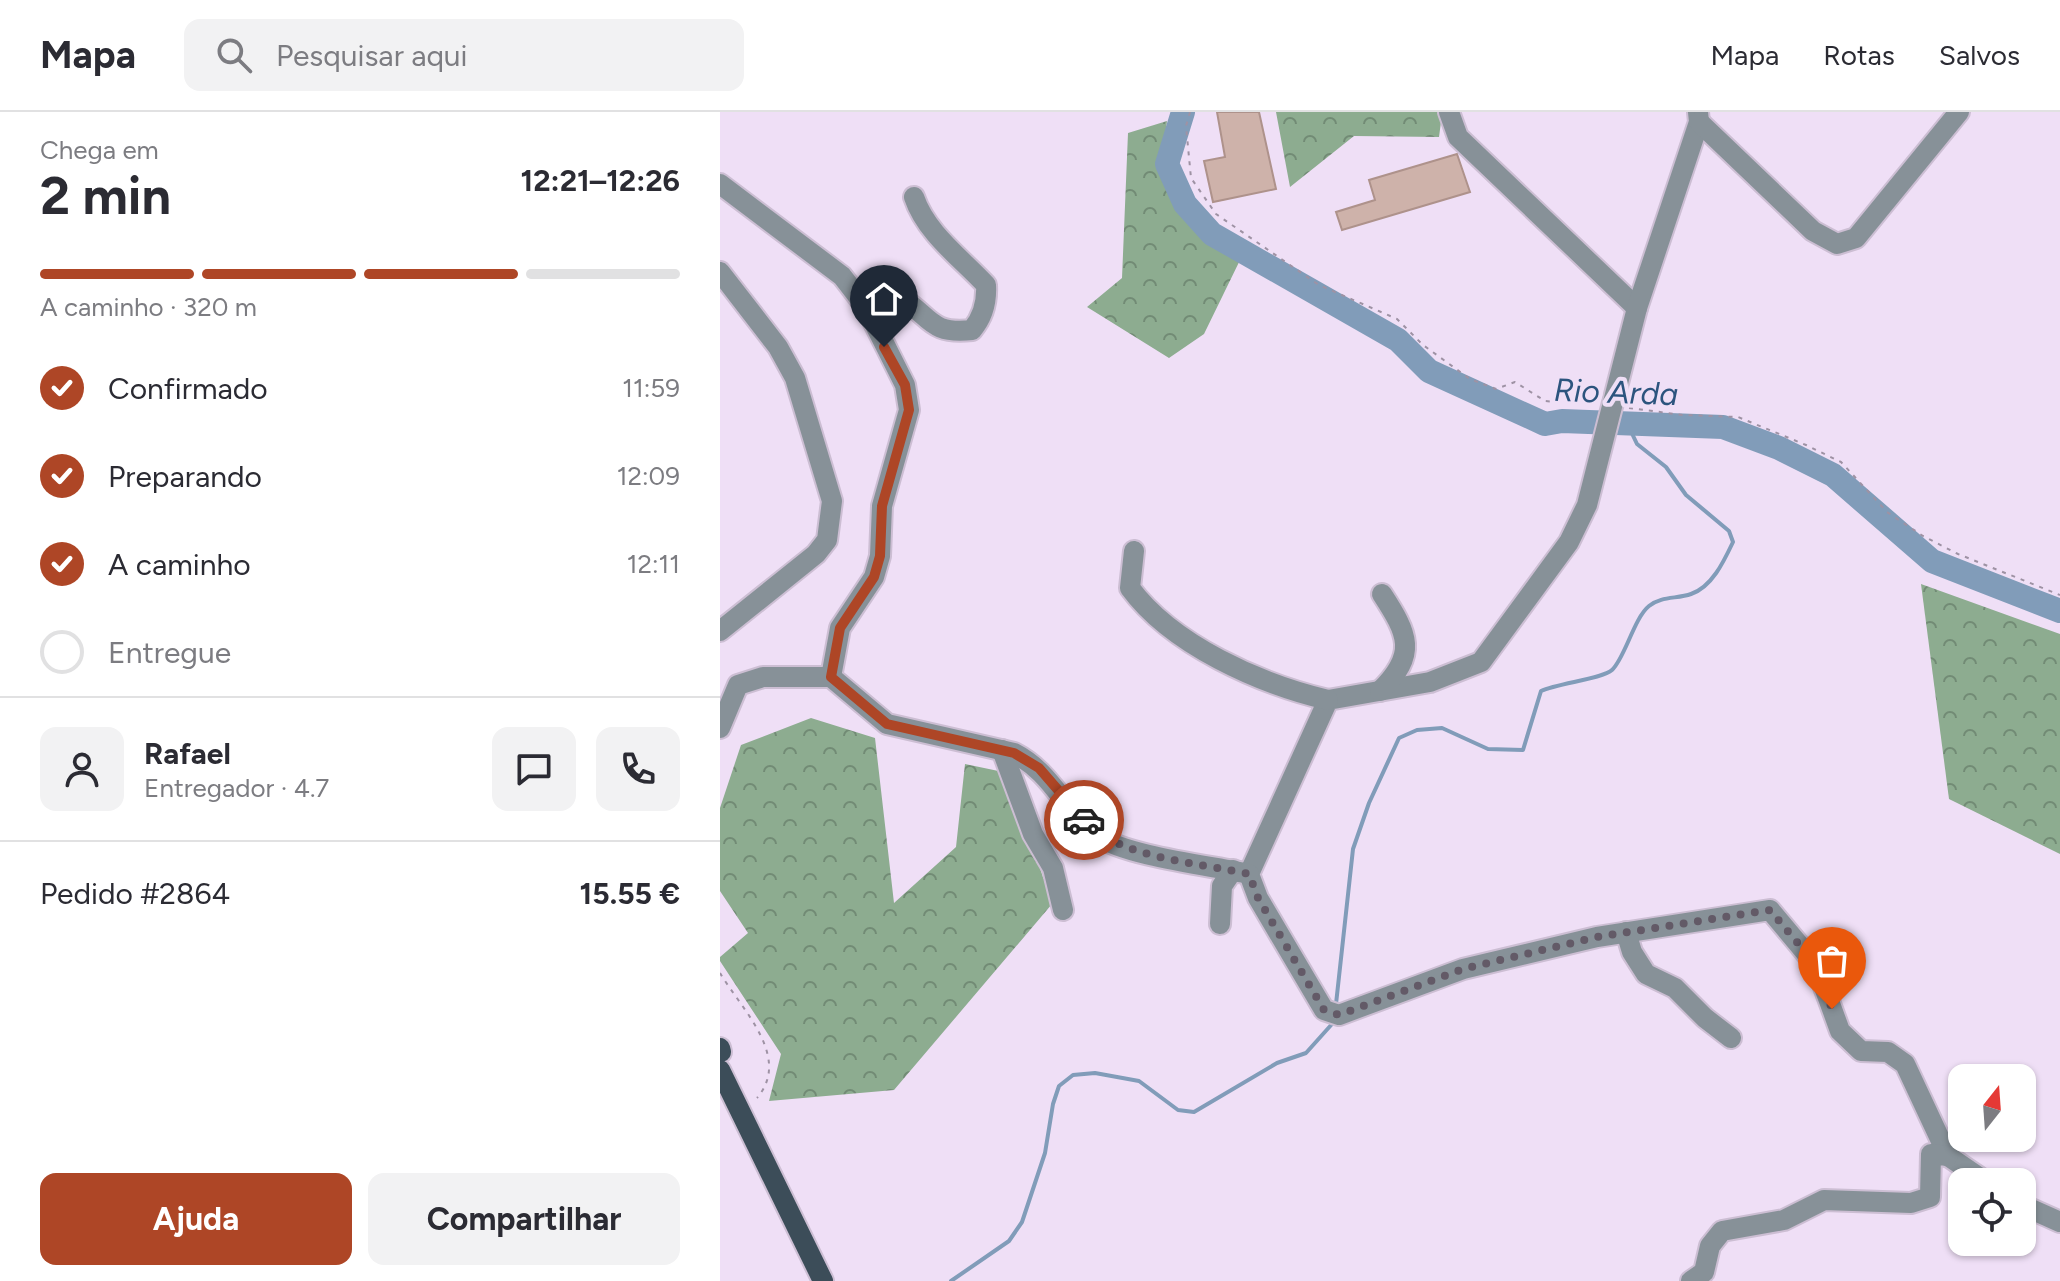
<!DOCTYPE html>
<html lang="pt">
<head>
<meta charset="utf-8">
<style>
  :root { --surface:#fff; --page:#f2f2f3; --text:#2b2b33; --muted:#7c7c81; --line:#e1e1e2; --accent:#ae4626 }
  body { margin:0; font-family:Figtree,sans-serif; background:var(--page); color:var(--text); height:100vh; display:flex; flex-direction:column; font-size:30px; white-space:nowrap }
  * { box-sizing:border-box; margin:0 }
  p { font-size:26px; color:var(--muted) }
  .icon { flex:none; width:44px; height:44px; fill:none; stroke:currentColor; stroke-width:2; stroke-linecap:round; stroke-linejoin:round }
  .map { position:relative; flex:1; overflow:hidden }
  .sheet { display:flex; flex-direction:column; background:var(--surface); width:720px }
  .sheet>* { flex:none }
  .needle { width:52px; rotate:17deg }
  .fabs { position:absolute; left:1228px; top:952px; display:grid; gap:16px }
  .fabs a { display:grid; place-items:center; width:88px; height:88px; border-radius:16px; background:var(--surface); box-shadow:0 2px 6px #0004; font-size:40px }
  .pin { position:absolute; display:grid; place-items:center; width:68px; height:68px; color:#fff; margin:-82px -34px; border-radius:50% 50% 50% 0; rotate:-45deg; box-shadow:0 0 8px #0007 }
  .pin .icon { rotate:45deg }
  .courier { position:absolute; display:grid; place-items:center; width:80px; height:80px; margin:-40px; border:6px solid #ae4626; border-radius:50%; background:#fff; color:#222; box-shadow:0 2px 10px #0007 }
  .summary em { font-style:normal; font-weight:700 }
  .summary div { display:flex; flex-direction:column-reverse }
  .summary { display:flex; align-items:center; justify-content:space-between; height:136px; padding:0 40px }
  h1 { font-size:52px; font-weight:700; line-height:60px }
  .bar { display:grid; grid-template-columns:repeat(4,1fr); gap:12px 8px; align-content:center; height:96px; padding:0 40px }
  .bar i { height:10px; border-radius:6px; background:var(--line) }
  .bar .current { background:var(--accent) }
  .bar p { grid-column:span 4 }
  .line { display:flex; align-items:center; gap:20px; padding:0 40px; border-top:2px solid var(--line) }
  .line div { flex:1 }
  .round { display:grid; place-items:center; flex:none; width:84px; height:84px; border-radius:16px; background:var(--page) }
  ol { padding:0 40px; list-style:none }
  li { display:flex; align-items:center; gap:24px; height:88px }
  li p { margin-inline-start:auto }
  li .icon { padding:8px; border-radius:50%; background:var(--accent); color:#fff; stroke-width:4 }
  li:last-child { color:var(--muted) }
  li i { width:44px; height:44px; border:4px solid var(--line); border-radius:50% }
  .button { display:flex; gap:16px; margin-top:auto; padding:16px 40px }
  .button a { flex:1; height:92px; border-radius:16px; background:var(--accent); color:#fff; font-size:32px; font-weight:700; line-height:92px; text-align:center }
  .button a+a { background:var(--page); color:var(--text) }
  header { display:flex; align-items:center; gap:48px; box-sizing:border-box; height:112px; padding:0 40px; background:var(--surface); border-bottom:2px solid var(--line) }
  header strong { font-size:38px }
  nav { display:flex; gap:44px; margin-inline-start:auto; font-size:28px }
  .search { width:560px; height:72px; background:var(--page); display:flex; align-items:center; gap:20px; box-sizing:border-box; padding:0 28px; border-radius:16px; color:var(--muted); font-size:30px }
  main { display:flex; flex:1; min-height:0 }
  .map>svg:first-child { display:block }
  .forest { fill:url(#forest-crowns) }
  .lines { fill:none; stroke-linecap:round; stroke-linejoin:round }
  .stream { stroke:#819cb9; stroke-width:4 }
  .river { stroke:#819cb9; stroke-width:24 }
  .building { fill:#ceb2aa; stroke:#ae928b; stroke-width:2 }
  .minor-casing { stroke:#ccbed3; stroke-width:24 }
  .major-casing { stroke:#ccbed3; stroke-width:24 }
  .path { stroke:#9e92a4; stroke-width:2; stroke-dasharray:4 6; stroke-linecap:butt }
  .minor { stroke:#879198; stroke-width:20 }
  .major { stroke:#3c4d59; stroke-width:20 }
  .done { stroke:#635a67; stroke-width:8; stroke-dasharray:0 14.4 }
  .route { stroke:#ae4626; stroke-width:10 }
  .labels { text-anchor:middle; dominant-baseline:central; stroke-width:8; stroke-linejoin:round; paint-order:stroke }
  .water-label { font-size:32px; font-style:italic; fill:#2c547e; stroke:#efdff6 }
</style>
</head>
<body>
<header>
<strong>Mapa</strong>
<div class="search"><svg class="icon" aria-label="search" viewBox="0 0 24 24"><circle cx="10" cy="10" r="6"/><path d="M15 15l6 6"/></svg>Pesquisar aqui</div>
<nav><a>Mapa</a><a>Rotas</a><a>Salvos</a></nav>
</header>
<main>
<section class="sheet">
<div class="summary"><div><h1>2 min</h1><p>Chega em</p></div><em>12:21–12:26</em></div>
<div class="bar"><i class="current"></i><i class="current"></i><i class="current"></i><i></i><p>A caminho · 320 m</p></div>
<ol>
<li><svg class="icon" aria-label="check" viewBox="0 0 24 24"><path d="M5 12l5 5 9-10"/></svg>Confirmado<p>11:59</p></li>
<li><svg class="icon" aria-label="check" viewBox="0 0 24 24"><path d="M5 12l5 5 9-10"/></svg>Preparando<p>12:09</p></li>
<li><svg class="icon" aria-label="check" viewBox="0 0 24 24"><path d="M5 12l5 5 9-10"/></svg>A caminho<p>12:11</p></li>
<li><i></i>Entregue</li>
</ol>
<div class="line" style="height:144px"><a class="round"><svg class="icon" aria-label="person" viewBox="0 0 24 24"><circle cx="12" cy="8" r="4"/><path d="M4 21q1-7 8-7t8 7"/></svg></a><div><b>Rafael</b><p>Entregador · 4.7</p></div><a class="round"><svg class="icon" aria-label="chat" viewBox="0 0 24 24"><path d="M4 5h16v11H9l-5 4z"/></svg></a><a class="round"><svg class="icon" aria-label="phone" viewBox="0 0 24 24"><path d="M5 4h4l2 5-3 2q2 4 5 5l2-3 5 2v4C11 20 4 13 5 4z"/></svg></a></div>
<div class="line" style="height:104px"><div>Pedido #2864</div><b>15.55 €</b></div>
<div class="button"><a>Ajuda</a><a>Compartilhar</a></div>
</section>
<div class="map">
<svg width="1340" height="1169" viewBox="0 0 1340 1169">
  <defs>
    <pattern id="forest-crowns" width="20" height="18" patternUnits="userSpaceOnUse" patternTransform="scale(2)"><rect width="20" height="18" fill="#8dac90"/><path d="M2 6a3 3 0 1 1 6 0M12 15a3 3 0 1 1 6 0" fill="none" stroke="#728b75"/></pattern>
  </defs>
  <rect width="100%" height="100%" fill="#efdff6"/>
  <g class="forest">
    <path d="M556,0H717L721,10L719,25L634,24L570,75Z"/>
    <path d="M447,9C446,22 440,40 442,53C451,97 485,124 522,144L484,222L449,246L367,195L402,166L408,21Z"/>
    <path d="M1201,472L1340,522V742L1229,687Z"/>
    <path d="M91,606L155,626L174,791L236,735L245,652L288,661L332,792L174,978L49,989L61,942L0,849V845L28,821L0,779V696L21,633Z"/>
  </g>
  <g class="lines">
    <g class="stream">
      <path d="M616,892L633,737L649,691L679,626L697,618L722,616L768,637L803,638L821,579C838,571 882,567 892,558C905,546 914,506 929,494C941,484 957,487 971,482C992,475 1004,449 1013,430L1009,419L966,383L946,355L917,332L907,311"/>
      <path d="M231,1169L289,1129L302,1110L325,1041L333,992L339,974L353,963L375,961L419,969L458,998L474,1000L557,951L586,941L612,912"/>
    </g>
    <path class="river" d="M463,0L447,52L465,92L492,122L678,228L709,259L825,312L842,309L1003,315L1059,336L1113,363L1212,449L1340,499"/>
  </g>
  <g class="building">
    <path d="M497,0H539L556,77L493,90L484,49L505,45Z"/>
    <path d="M737,42L750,80L622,118L616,100L655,88L649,68Z"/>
  </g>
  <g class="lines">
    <defs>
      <g id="minor">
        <path d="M729,0L738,25L917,196"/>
        <path d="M978,0L979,10L917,196L867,393L849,430L761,550L710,570L608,588L529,762L538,786L604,898L619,903L743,857L877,825L1050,798L1096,853L1120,919L1141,939L1168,940L1185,952L1228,1044L1266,1070"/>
        <path d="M979,10L1093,119L1117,132L1136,126L1239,0"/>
        <path d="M0,72L122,164L146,195L185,273L189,298L162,394L160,444L154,465L120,516L111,565"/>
        <path d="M0,160L58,235L75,266L112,389L107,428L96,442L0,519"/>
        <path d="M146,195L179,185C211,203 208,223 252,218C263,205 267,190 266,173C241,146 206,121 194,85"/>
        <path d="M414,439L410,476C452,533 540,572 608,588"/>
        <path d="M660,579C698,542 688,522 662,482"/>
        <path d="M0,616L18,573L43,565H111L167,612L294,641C333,661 345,700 378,724C405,744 493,754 529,762"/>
        <path d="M282,638L313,722L333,756L343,798"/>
        <path d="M500,812L502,774L513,758"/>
        <path d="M906,820L912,840L926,862L955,876L985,906L1011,926"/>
        <path d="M1302,1093L1340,1110"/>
        <path d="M971,1169L984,1160L990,1134L1002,1119L1064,1108L1104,1088L1191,1091L1210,1085L1211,1042L1228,1044"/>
      </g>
      <g id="major">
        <path d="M0,936L1,940"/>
        <path d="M0,958L103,1169"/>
      </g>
    </defs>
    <use href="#minor" class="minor-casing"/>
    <use href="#major" class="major-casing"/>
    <g class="path">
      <path d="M470,0L466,14L471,66L496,102L599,173L677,207L703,233L750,267L776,277L795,270L825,289L875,293"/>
      <path d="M909,296L963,303L1018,305L1086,333L1121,350L1167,400L1203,424L1238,442L1340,483"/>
      <path d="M0,861C22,898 72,945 37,986"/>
    </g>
    <use href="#minor" class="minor"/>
    <use href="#major" class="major"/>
  </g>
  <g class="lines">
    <path class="done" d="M364,708C397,746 479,751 529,762L538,786L604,898L619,903L743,857L877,825L1050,798L1096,853L1112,897"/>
    <path class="route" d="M164,235L185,273L189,298L162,394L160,444L154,465L120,516L111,565L167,612L294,641L319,656L364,708"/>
  </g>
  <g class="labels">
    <g class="water-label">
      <text transform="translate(896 280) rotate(2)">Rio Arda</text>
    </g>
  </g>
</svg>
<div class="fabs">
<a><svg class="needle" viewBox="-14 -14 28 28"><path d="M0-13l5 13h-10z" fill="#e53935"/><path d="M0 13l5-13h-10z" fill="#7c7c81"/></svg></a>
<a><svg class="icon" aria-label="locate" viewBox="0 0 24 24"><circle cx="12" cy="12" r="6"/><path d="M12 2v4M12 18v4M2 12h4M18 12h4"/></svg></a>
</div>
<div class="pin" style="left:1112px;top:897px;background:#ea580c"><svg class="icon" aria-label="bag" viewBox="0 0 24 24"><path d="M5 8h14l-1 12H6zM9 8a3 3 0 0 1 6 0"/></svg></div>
<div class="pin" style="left:164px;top:235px;background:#1f2937"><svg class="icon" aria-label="home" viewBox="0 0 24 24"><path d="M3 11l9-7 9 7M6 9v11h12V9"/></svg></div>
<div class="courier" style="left:364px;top:708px"><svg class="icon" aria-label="car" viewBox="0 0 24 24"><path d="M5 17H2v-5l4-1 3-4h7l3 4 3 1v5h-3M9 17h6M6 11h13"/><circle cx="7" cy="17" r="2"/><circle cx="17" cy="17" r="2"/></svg></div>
</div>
</main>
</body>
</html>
